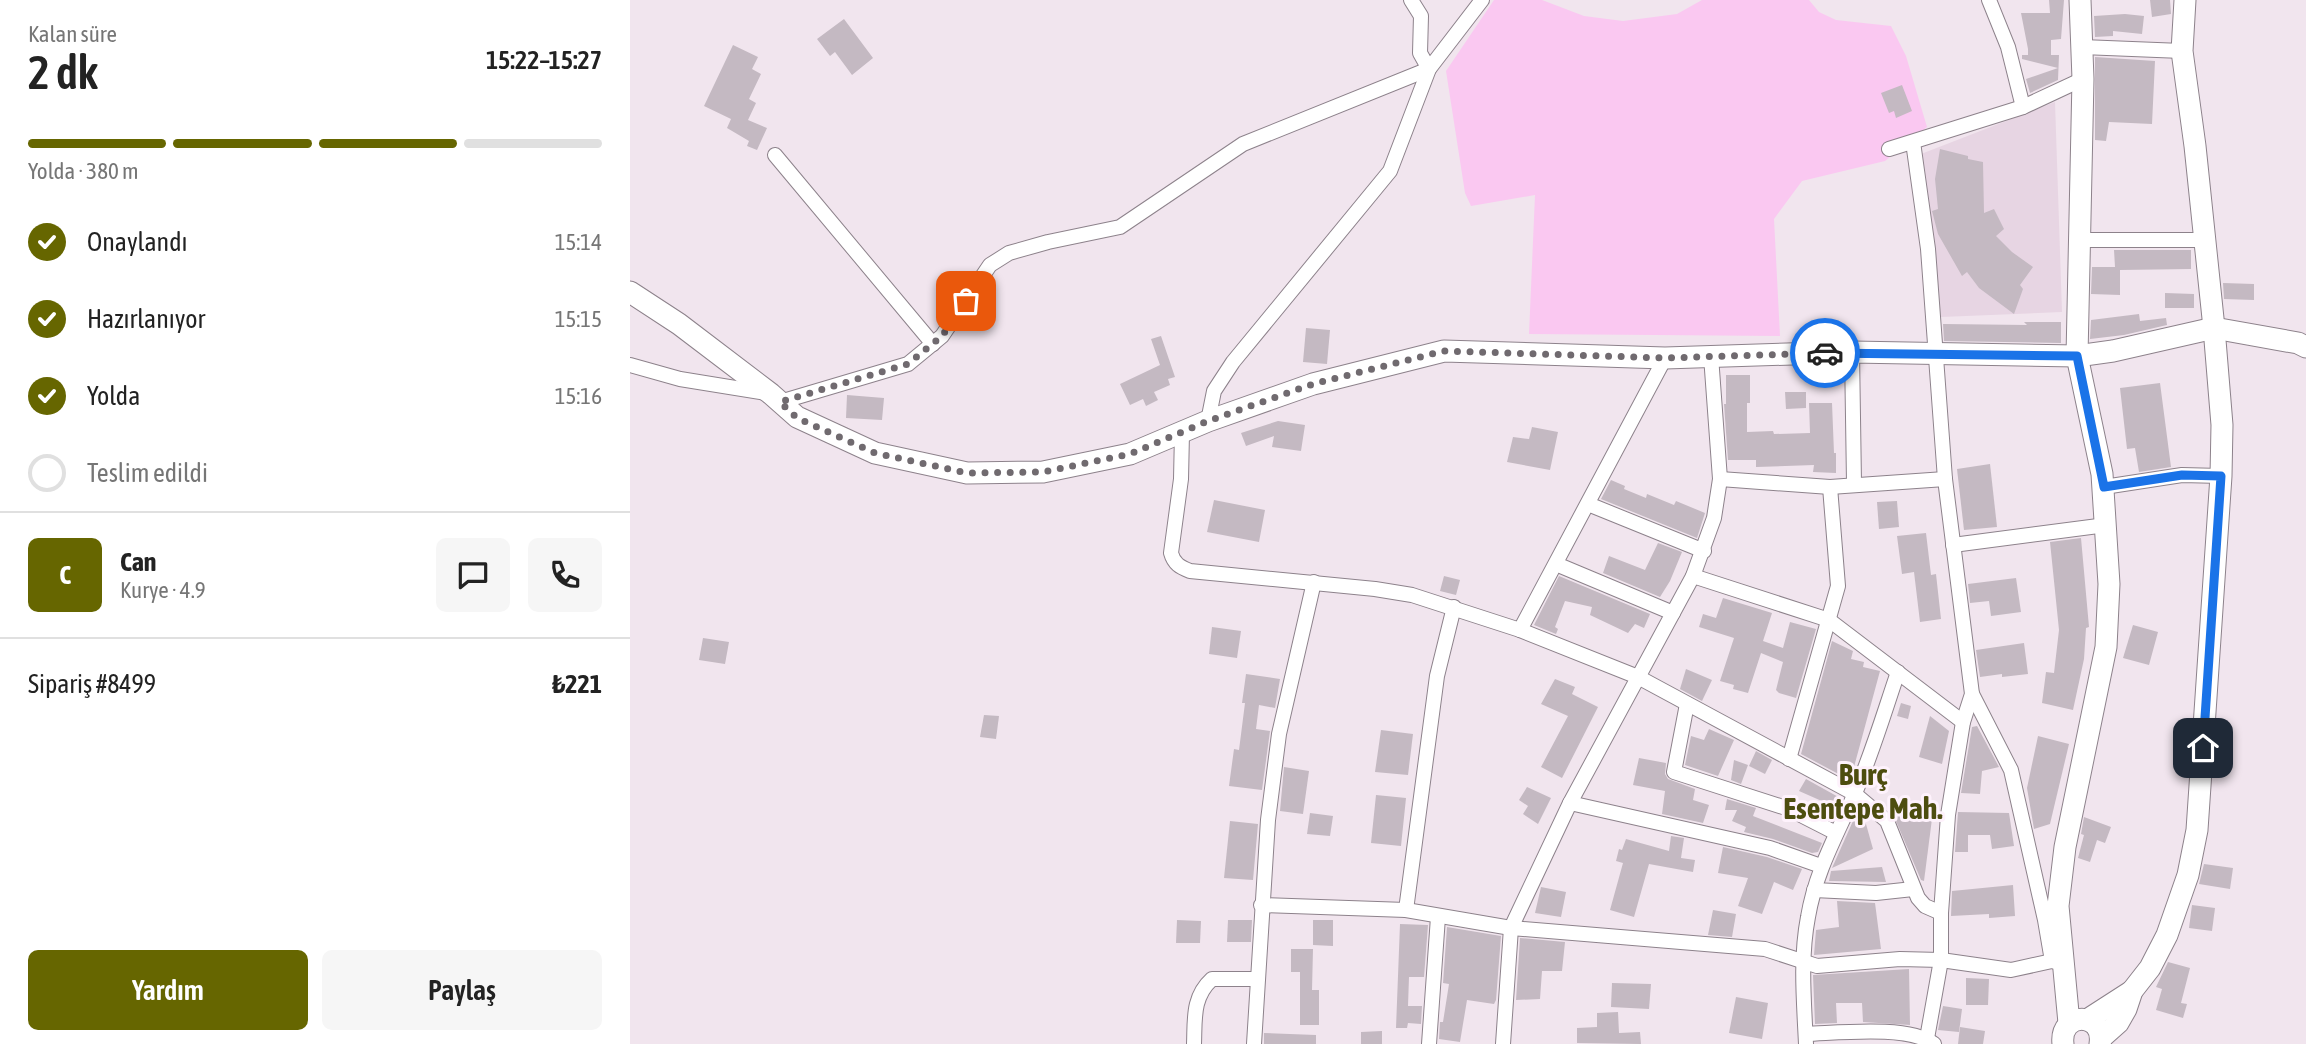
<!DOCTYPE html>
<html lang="tr">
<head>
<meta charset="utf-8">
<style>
  :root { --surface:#fff; --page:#f6f6f6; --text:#222; --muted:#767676; --line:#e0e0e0; --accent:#660 }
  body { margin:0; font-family:"Asap Condensed",sans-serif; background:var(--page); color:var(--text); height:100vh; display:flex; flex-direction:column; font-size:26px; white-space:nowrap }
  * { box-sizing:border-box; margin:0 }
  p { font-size:23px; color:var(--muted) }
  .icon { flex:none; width:38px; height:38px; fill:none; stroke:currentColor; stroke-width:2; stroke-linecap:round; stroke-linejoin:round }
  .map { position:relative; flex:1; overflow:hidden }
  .side { display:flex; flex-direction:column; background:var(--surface); width:630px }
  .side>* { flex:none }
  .pin { position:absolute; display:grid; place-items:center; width:60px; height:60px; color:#fff; margin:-30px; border-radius:14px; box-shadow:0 4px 10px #0006 }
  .courier { position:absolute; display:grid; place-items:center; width:70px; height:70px; margin:-35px; border:5px solid #1a73e8; border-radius:50%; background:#fff; color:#222; box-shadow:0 2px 9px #0007 }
  .head em { font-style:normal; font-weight:600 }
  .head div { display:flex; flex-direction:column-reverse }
  .head { display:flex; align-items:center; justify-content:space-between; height:119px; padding:0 28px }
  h1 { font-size:46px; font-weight:600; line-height:52px }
  .bar { display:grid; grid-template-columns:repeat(4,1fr); gap:10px 7px; align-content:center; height:84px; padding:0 28px }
  .bar i { height:9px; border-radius:5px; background:var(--line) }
  .bar .active { background:var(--accent) }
  .bar p { grid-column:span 4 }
  .line { display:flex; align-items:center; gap:18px; padding:0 28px; border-top:2px solid var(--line) }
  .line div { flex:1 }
  .round { display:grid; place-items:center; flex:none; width:74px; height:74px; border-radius:10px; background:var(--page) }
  ol { padding:0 28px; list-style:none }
  li { display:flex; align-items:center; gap:21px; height:77px }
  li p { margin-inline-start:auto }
  li .icon { padding:7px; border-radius:50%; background:var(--accent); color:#fff; stroke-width:4 }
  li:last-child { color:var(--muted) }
  li i { width:38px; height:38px; border:4px solid var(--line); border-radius:50% }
  .cta { display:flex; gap:14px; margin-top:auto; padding:14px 28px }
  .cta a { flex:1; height:80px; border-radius:10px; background:var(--accent); color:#fff; font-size:28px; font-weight:600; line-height:80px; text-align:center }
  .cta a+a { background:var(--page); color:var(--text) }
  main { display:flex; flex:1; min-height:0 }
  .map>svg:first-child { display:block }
  .built { fill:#e7d5e3 }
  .green { fill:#fac8f1 }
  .building { fill:#c4b9c2 }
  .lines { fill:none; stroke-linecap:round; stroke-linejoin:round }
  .street-casing { stroke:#8d828b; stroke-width:16 }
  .secondary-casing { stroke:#8d828b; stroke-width:23 }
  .street { stroke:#fff; stroke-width:14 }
  .secondary { stroke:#fff; stroke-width:21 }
  .done { stroke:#706a6f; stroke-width:7; stroke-dasharray:0 12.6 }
  .route { stroke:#1a73e8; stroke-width:9 }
  .labels { text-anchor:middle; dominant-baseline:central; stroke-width:6; stroke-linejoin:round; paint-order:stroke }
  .district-label { font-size:30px; font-weight:bold; fill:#4d4d0f; stroke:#fef2fc }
</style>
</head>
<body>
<main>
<section class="side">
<div class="head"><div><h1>2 dk</h1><p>Kalan süre</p></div><em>15:22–15:27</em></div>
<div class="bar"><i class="active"></i><i class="active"></i><i class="active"></i><i></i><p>Yolda · 380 m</p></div>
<ol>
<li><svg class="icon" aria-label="check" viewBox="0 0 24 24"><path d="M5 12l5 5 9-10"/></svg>Onaylandı<p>15:14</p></li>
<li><svg class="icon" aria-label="check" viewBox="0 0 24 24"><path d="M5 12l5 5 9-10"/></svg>Hazırlanıyor<p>15:15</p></li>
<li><svg class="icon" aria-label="check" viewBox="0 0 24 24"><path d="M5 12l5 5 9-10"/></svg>Yolda<p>15:16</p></li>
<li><i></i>Teslim edildi</li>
</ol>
<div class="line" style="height:126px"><b class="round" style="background:var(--accent);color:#fff">C</b><div><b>Can</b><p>Kurye · 4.9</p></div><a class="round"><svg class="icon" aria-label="chat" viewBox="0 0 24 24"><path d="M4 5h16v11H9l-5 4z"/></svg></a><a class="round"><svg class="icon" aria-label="phone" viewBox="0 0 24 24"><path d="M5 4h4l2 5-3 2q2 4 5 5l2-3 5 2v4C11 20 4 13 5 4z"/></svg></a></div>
<div class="line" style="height:91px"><div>Sipariş #8499</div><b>₺221</b></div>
<div class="cta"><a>Yardım</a><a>Paylaş</a></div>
</section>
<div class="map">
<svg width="1676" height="1044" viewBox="0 0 1676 1044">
  <rect width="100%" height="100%" fill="#f1e5ee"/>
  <path class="built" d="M1425,102L1432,312L1311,317L1291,154Z"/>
  <path class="green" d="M864,0H912L954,16L993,21L1047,14L1072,0H1179L1189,12L1206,20L1261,26L1276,56L1297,127L1255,161L1172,181L1144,219L1150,336L899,334L905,195L841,206L835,193L816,71Z"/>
  <g class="building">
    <path d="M1419,0H1434L1431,39L1421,40V55H1429L1428,80L1400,93L1396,79L1428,68L1392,59V55H1398V49L1391,13H1420Z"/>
    <path d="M1520,0H1540L1541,14L1522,17Z"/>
    <path d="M1495,14L1514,16L1512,34L1483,31V36L1465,37L1464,16Z"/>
    <path d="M214,19L243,58L222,75L205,52L200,56L187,39Z"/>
    <path d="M103,45L128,57L122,69L131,74L119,99L126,103L118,120L137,128L127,150L117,146L119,141L97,128L101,119L74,106Z"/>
    <path d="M1465,57L1525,61L1522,124L1479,122L1476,141L1465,140Z"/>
    <path d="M1272,85L1282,111L1266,118L1264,111L1259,113L1251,93Z"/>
    <path d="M1310,149L1338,156V159L1353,162L1354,213L1364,209L1374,229L1366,236L1382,252L1403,267L1390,285L1393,289L1384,314L1349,288L1337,272L1332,276L1308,234L1302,211L1308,209L1305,179Z"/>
    <path d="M1484,250H1561V269L1490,270V295L1461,294L1462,267H1485Z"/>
    <path d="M1593,283L1624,284V300L1594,299Z"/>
    <path d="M1535,293L1564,294V308H1535Z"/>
    <path d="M1509,314L1510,321L1536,318L1537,325L1494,335L1460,339L1461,320Z"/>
    <path d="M1394,322H1431V343L1314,341L1313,324L1397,325Z"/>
    <path d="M676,328L700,330L697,364L673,362Z"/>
    <path d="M531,336L545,377L538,379L540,385L524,392L528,400L516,406L513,399L500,405L490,384L530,365L521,339Z"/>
    <path d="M1096,375H1120V403H1117V432L1143,431L1144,434L1180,433L1179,403H1202L1204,453H1206V473L1183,472L1184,465L1126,467V460H1098L1094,404H1096Z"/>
    <path d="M1530,383L1541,467L1509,472L1505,448L1497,449L1490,388Z"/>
    <path d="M1155,392H1176V408L1156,409Z"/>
    <path d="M217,395L254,398L252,420L216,418Z"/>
    <path d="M648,421L675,425L671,451L642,447L644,436L616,446L611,433Z"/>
    <path d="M902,427L928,432L920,470L877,462L883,437L899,439Z"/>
    <path d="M1360,464L1367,527L1334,530L1327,469Z"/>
    <path d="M981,480L995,486L994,489L1016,498L1017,494L1044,505L1046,501L1075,513L1067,538L971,499Z"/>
    <path d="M584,500L635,510L629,542L577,532Z"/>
    <path d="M1267,501L1269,527L1249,529L1247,502Z"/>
    <path d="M1296,533L1301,575L1306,574L1311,619L1290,622L1284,572L1272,574L1267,536Z"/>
    <path d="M1451,538L1459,627L1456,628L1454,659L1443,710L1412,703L1416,672L1424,673L1429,630L1420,542Z"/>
    <path d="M1028,543L1052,552L1040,581L1030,597L973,573L979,556L1015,570Z"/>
    <path d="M814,576L830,580L826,595L810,591Z"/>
    <path d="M929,576L1020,614L1014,628L1005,624L998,633L960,615L962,607L935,601L925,627L928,629L926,634L904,625Z"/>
    <path d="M1386,578L1391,612L1361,616L1359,601L1340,603L1338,584Z"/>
    <path d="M1093,598L1142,613L1133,641L1153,648L1160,622L1186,629L1166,698L1149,693L1146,690L1153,662L1131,653L1118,693L1103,689L1104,685L1090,681L1104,638L1069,627L1073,614L1086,618Z"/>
    <path d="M1503,625L1528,632L1519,665L1493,658Z"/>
    <path d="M582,627L611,631L607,658L579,654Z"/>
    <path d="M73,638L99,642L95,664L69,660Z"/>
    <path d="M1202,641L1223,651L1221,659L1234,662L1233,667L1250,671L1221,778H1216L1171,754Z"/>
    <path d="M1394,643L1398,674L1372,677V674L1350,677L1346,650Z"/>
    <path d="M1056,669L1082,680L1072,701L1050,689Z"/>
    <path d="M616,674L650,679L645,708L629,705L626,729L640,731L632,790L599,786L604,749L609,750L615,703H612Z"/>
    <path d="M925,679L945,687L942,694L968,707L932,778L911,767L938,716L911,704Z"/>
    <path d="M1271,703L1281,706L1278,719L1267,716Z"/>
    <path d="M354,715L369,716L366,739L350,737Z"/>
    <path d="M1300,716L1319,731L1312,764L1289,757Z"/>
    <path d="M1347,726L1369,767L1352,771L1350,794L1331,793L1342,727Z"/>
    <path d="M1079,729L1104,740L1088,776L1055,765L1061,736L1074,740Z"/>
    <path d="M751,730L783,734L778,775L745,772Z"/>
    <path d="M1408,736L1439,744L1420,824L1404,829L1397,788Z"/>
    <path d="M1126,751L1142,760L1135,774L1119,766Z"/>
    <path d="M1009,758L1036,763L1035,774L1038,779L1065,789L1063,800L1079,805L1073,823L1032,814L1035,791L1003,785Z"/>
    <path d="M1104,760L1118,765L1111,784L1101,780Z"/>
    <path d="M654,767L679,771L673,814L650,811Z"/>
    <path d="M1176,779L1212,799L1202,820L1165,801L1192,808L1194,802L1169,791Z"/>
    <path d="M897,787L921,798L908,824L893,814L898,806L889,800Z"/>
    <path d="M746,795L776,798L771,846L741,843Z"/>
    <path d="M1097,799L1126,808L1123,816L1192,843L1188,852L1182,853L1143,839L1114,832L1116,827L1102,821L1107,810H1095Z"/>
    <path d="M1267,800L1303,811L1294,881L1291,880L1263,814Z"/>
    <path d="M1227,812L1236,824L1243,849L1202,868Z"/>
    <path d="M1328,812L1379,813L1384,846L1362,849L1360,835H1338V852H1325Z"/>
    <path d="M680,813L703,816L700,836L677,834Z"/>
    <path d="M1454,817L1481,827L1475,843L1467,840L1460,862L1448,858L1454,835L1451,834Z"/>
    <path d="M600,821L628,824L623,880L594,878Z"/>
    <path d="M1041,836L1054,838L1051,858L1065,860L1063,872L1019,864L1004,917L980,910L993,863L986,861L989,849L992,850L996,839L1039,851Z"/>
    <path d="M1093,847L1137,857L1172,869L1163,890L1144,882L1132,914L1108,906L1118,878L1088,873Z"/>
    <path d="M1574,864L1603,868L1600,889L1569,884Z"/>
    <path d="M1252,867L1256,882L1199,881L1201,871Z"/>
    <path d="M1383,885L1385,916L1359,918V914L1321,916L1322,891Z"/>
    <path d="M911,887L936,892L931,917L905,913Z"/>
    <path d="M1207,901L1245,903L1251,949L1184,955L1186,930L1209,927Z"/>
    <path d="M1562,905L1585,908L1582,931L1559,928Z"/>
    <path d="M1083,910L1106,914L1102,937L1078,935Z"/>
    <path d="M547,920L571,921L570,943H546Z"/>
    <path d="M598,920H622L621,942H597Z"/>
    <path d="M683,920H703V946L683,945Z"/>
    <path d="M770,924L798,925L794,977H779L778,1006H792L791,1024L778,1023L777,1028H766Z"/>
    <path d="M817,927L871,936L866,1000L864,1004L837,1000L830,1042L809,1039L810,1022H813L819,984L813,983Z"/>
    <path d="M890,938L935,942L932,971H912L910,999L886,1000Z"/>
    <path d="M661,949H683L682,990H689V1025H670V972H661Z"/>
    <path d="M1538,962L1560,968L1551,1003L1557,1004L1553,1018L1526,1010L1532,989L1526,987Z"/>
    <path d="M1279,969L1280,1025L1233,1022L1232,1003H1206L1207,1023L1185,1024L1183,975Z"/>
    <path d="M1336,978L1359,979L1358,1005H1336Z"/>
    <path d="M982,983L1021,984L1019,1009L981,1007Z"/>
    <path d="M1106,997L1138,1003L1132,1039L1099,1033Z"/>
    <path d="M1313,1006L1332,1009L1329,1032L1308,1030Z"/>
    <path d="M988,1012L989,1033L1010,1032L1011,1044L947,1043V1028L967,1027V1013Z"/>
    <path d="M1330,1027L1355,1031L1353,1044H1328Z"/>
    <path d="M752,1031V1044H731V1032Z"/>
    <path d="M634,1033L686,1035V1044H634Z"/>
  </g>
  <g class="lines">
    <defs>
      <g id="street">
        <path d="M1359,0L1378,47L1393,107"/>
        <path d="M1452,47L1552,51"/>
        <path d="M1283,142L1298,249L1315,479L1342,694L1333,722L1318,815L1311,913V960L1296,1044"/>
        <path d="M1259,149L1393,107L1453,79"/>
        <path d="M145,155L303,344"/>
        <path d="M1449,240H1574"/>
        <path d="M1222,352L1224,483"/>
        <path d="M0,365L50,379L136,393"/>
        <path d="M150,402L278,364L312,336L360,265L379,253L418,242L490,227L613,144L799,69L790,53L791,16L781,0"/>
        <path d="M578,421L584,391L603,362L760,171L799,69L852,0"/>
        <path d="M552,433L551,479L541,553C544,564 550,567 560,571L745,589L782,595L890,630L1008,677L1225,794L1257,821L1288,898L1295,906L1311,913"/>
        <path d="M1090,479L1200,487L1315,479"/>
        <path d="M1474,487L1552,475L1591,476"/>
        <path d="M958,504L1074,551"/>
        <path d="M1323,545L1476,525"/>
        <path d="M926,564L1043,613"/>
        <path d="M1063,576L1199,620L1333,722"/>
        <path d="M890,630L1035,358"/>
        <path d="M1342,694L1381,770L1415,920L1422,961"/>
        <path d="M1057,704L1044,772L1159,809L1206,833"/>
        <path d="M1159,759L1208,586L1200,487"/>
        <path d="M940,803L1140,848L1191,866"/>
        <path d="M1184,890L1246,893L1283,889"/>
        <path d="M631,905L776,910L881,928L1135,949L1187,966L1270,959L1311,960L1381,970L1422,961L1433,964"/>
        <path d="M776,910L807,676L824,607"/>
        <path d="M1176,1034C1209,1033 1278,1025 1304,1044"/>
        <path d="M564,1044C565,1020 562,997 582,979H627"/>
        <path d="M624,1044L638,820L649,734L684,582"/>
        <path d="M799,1044L808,917"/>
        <path d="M873,1044L881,928L940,803L1063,576L1084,518L1090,479L1081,356"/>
        <path d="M1176,1044C1174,1002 1170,958 1178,917C1186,870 1207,835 1225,793C1242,754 1254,713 1268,672"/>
      </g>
      <g id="secondary">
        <path d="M0,292L49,324L141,394L167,417L245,453L337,473L413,472L500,454L578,421L683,384L814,351L1035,358L1222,352L1447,356L1483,351L1584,328L1668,343L1676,347"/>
        <path d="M1457,1020L1502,991"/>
        <path d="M1439,1023L1428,906L1435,847L1476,647L1479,584L1472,474L1447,356L1453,79L1450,0"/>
        <path d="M1471,1038L1488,1023L1496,1009L1502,991L1520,968L1537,935L1558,875L1567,830L1591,476L1592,425L1584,328L1565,146L1552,51L1555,0"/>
        <path d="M1433,1044C1429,1011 1475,1011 1470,1044"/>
      </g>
    </defs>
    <use href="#street" class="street-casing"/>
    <use href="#secondary" class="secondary-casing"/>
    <use href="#street" class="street"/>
    <use href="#secondary" class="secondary"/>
  </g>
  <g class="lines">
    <path class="done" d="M336,301L312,336L278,364L150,402L167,418L245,453L337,473L413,472L500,454L578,421L683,384L814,351L1035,358L1195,353"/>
    <path class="route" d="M1195,353L1447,356L1474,487L1552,475L1591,476L1573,748"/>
  </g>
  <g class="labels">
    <g class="district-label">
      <text x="1233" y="774">Burç<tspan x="1233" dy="34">Esentepe Mah.</tspan></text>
    </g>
  </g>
</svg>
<div class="pin" style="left:336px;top:301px;background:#ea580c"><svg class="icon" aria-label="bag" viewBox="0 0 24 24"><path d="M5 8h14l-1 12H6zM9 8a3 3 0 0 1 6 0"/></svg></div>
<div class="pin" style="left:1573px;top:748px;background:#1f2937"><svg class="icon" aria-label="home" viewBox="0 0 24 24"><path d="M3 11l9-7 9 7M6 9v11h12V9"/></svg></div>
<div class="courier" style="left:1195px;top:353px"><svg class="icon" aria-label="car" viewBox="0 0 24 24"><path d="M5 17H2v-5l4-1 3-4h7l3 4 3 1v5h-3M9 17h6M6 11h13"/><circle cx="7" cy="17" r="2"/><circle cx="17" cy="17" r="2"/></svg></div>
</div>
</main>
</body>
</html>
